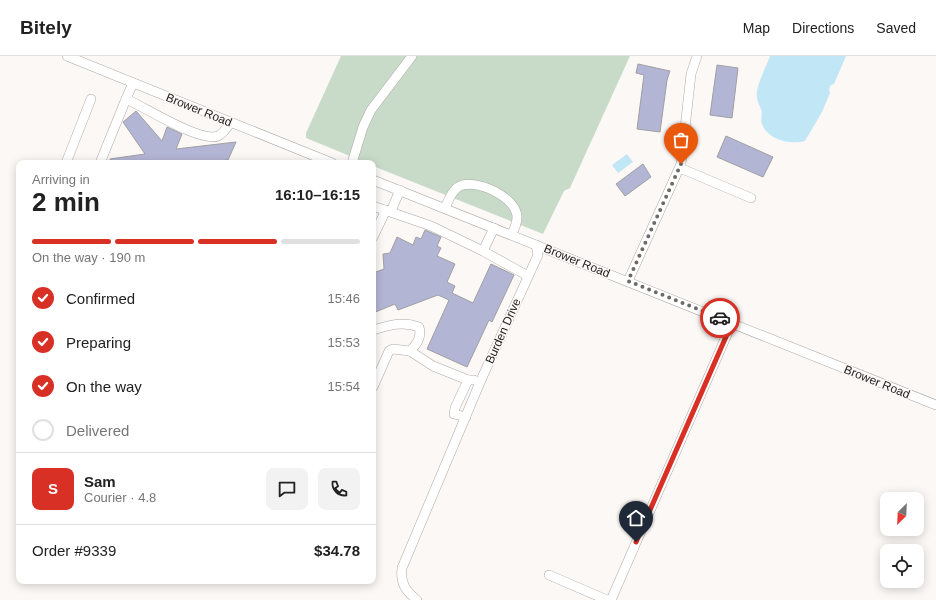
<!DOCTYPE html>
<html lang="en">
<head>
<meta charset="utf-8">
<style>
  :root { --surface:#fff; --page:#f2f2f2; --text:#222; --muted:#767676; --line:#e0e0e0; --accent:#d93025 }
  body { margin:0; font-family:Helvetica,sans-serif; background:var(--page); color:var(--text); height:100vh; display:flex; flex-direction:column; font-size:15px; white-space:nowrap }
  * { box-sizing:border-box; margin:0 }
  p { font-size:13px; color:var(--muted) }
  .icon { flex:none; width:22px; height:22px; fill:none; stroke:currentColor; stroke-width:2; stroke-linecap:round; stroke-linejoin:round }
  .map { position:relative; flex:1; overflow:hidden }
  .panel { position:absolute; left:16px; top:104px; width:360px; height:424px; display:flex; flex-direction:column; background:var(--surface); border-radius:8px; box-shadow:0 2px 10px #0003 }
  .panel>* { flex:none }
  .needle { width:26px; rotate:204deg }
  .fabs { position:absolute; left:880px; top:436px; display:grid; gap:8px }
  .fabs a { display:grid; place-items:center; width:44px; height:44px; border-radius:8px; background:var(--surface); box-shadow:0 2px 10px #0003; font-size:20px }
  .pin { position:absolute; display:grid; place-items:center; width:34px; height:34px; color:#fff; margin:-41px -17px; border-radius:50% 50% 50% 0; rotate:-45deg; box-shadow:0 0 4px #0007 }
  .pin .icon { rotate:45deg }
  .courier { position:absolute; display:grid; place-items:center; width:40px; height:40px; margin:-20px; border:3px solid #d93025; border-radius:50%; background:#fff; color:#222; box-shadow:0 1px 5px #0007 }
  .headline em { font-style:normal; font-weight:700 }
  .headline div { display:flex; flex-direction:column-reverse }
  .headline { display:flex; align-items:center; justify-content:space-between; height:68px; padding:0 16px }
  h1 { font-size:26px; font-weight:700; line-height:30px }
  .bar { display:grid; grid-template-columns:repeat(4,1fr); gap:6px 4px; align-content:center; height:48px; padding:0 16px }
  .bar i { height:5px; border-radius:3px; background:var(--line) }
  .bar .selected { background:var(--accent) }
  .bar p { grid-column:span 4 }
  .line { display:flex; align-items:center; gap:10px; padding:0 16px; border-top:1px solid var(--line) }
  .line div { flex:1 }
  .round { display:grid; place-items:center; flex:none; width:42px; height:42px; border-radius:8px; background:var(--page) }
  ol { padding:0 16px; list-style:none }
  li { display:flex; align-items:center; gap:12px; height:44px }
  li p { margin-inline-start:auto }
  li .icon { padding:4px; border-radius:50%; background:var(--accent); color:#fff; stroke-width:4 }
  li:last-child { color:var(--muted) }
  li i { width:22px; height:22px; border:2px solid var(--line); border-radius:50% }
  header { display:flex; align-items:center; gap:24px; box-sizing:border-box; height:56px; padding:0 20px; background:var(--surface); border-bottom:1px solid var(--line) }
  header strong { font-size:19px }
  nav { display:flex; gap:22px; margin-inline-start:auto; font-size:14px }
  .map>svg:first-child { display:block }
  .green { fill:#c8dbc8 }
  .water { fill:#c1e6f5 }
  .building { fill:#b3b5d4; stroke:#9f9fa3 }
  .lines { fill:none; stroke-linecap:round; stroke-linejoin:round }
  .minor-casing { stroke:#aca9a6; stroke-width:10 }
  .minor { stroke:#fff; stroke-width:9 }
  .done { stroke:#6d6b69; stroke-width:4; stroke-dasharray:0 7.2 }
  .route { stroke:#d93025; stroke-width:5 }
  .labels { text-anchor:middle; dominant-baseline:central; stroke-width:3; stroke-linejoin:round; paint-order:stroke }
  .street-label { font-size:12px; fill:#201f1e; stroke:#fcf8f5 }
</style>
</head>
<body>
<header>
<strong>Bitely</strong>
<nav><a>Map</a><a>Directions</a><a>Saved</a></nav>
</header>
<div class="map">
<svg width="936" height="544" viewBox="0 0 936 544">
  <rect width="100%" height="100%" fill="#fcf8f5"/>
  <path class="green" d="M341,0H630L570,132L564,135L543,178L373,110V107H367L306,82V77Z"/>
  <g class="water">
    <path d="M770,0H846L834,28L831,29L829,33L830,37L822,56L805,85C790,89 768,84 762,68C760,63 763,57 761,53C758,46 756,43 757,35C759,24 766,11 770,0Z"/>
    <path d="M627,98L633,106L618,117L612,109Z"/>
  </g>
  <g class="building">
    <path d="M638,8L670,15L667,24L660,76L637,73L644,19L636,17Z"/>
    <path d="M717,9L738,12L732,62L710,59Z"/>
    <path d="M136,55L162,85L167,71L182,78L176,93L236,86L228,104L201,107H110V103L145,98L123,66Z"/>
    <path d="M726,80L773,101L763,121L717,101Z"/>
    <path d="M643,108L651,121L625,140L616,128Z"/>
    <path d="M425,174L441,181L437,190L441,192L437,200L455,208L447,226L455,230L452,237L473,247L491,208L514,219L492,266L489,264L467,311L427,293L449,244L438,239L398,254L395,248L373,257V217L384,213L383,198L390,197L397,181L413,189L416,181L421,183Z"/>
  </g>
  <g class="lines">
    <defs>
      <g id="minor">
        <path d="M67,0L332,107"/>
        <path d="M133,27L126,43C145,51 200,87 218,80C224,77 227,71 231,66"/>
        <path d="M66,107L91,43"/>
        <path d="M100,107L126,43"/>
        <path d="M352,107L363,71L371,54L412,0"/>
        <path d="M680,112L751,142"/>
        <path d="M373,124L936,349"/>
        <path d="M373,150L431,170L483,195L494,172"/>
        <path d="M445,152C448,145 451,136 458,131C474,121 517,141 517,161C517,167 514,174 511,179"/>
        <path d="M391,155L400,134"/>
        <path d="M373,181L386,154"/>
        <path d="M483,195L528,220"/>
        <path d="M628,225L681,108L691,18L697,0"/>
        <path d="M373,274C389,269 403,265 419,271C422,281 417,288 410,295L393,293L389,295L373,331"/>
        <path d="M410,295L433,310L468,324"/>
        <path d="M466,361L454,358L455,352L468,324H474"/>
        <path d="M549,519L607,544"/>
        <path d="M417,544C406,535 400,528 402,512L481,324L538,199L536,189"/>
        <path d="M611,544L732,267"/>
      </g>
    </defs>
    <use href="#minor" class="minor-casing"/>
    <use href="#minor" class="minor"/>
  </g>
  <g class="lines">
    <path class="done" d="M681,108L628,225L720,262"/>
    <path class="route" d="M636,486L732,267L720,262"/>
  </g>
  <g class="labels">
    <g class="street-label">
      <text transform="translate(199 54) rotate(22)">Brower Road</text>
      <text transform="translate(577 205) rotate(22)">Brower Road</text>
      <text transform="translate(503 275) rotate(-66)">Burden Drive</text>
      <text transform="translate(877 326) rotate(22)">Brower Road</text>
    </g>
  </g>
</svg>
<div class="fabs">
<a><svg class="needle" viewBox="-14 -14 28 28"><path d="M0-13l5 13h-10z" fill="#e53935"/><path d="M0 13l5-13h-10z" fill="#767676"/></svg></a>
<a><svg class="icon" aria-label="locate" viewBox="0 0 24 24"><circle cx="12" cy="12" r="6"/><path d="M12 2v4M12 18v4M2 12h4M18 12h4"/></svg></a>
</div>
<div class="pin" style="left:681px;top:108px;background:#ea580c"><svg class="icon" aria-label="bag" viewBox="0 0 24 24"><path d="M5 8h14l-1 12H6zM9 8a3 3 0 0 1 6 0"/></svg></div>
<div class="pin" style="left:636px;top:486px;background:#1f2937"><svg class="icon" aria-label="home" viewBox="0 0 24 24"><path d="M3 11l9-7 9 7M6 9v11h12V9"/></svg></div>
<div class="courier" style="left:720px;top:262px"><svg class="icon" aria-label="car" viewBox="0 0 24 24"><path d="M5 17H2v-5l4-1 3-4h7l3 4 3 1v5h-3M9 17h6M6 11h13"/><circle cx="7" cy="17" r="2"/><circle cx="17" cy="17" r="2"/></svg></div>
<section class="panel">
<div class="headline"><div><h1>2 min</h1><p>Arriving in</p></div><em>16:10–16:15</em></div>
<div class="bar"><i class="selected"></i><i class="selected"></i><i class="selected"></i><i></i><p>On the way · 190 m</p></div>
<ol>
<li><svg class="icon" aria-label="check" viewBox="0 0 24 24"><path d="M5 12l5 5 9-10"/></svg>Confirmed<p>15:46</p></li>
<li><svg class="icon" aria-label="check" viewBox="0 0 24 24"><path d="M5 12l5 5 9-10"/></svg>Preparing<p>15:53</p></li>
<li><svg class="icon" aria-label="check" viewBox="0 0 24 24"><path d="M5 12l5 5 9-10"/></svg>On the way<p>15:54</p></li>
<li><i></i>Delivered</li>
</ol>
<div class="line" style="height:72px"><b class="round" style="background:var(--accent);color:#fff">S</b><div><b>Sam</b><p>Courier · 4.8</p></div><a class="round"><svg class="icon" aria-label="chat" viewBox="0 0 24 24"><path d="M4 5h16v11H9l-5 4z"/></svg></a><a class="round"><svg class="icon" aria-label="phone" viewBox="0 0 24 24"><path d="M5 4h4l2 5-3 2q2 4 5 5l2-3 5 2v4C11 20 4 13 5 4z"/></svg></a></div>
<div class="line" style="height:52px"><div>Order #9339</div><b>$34.78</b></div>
</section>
</div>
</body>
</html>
